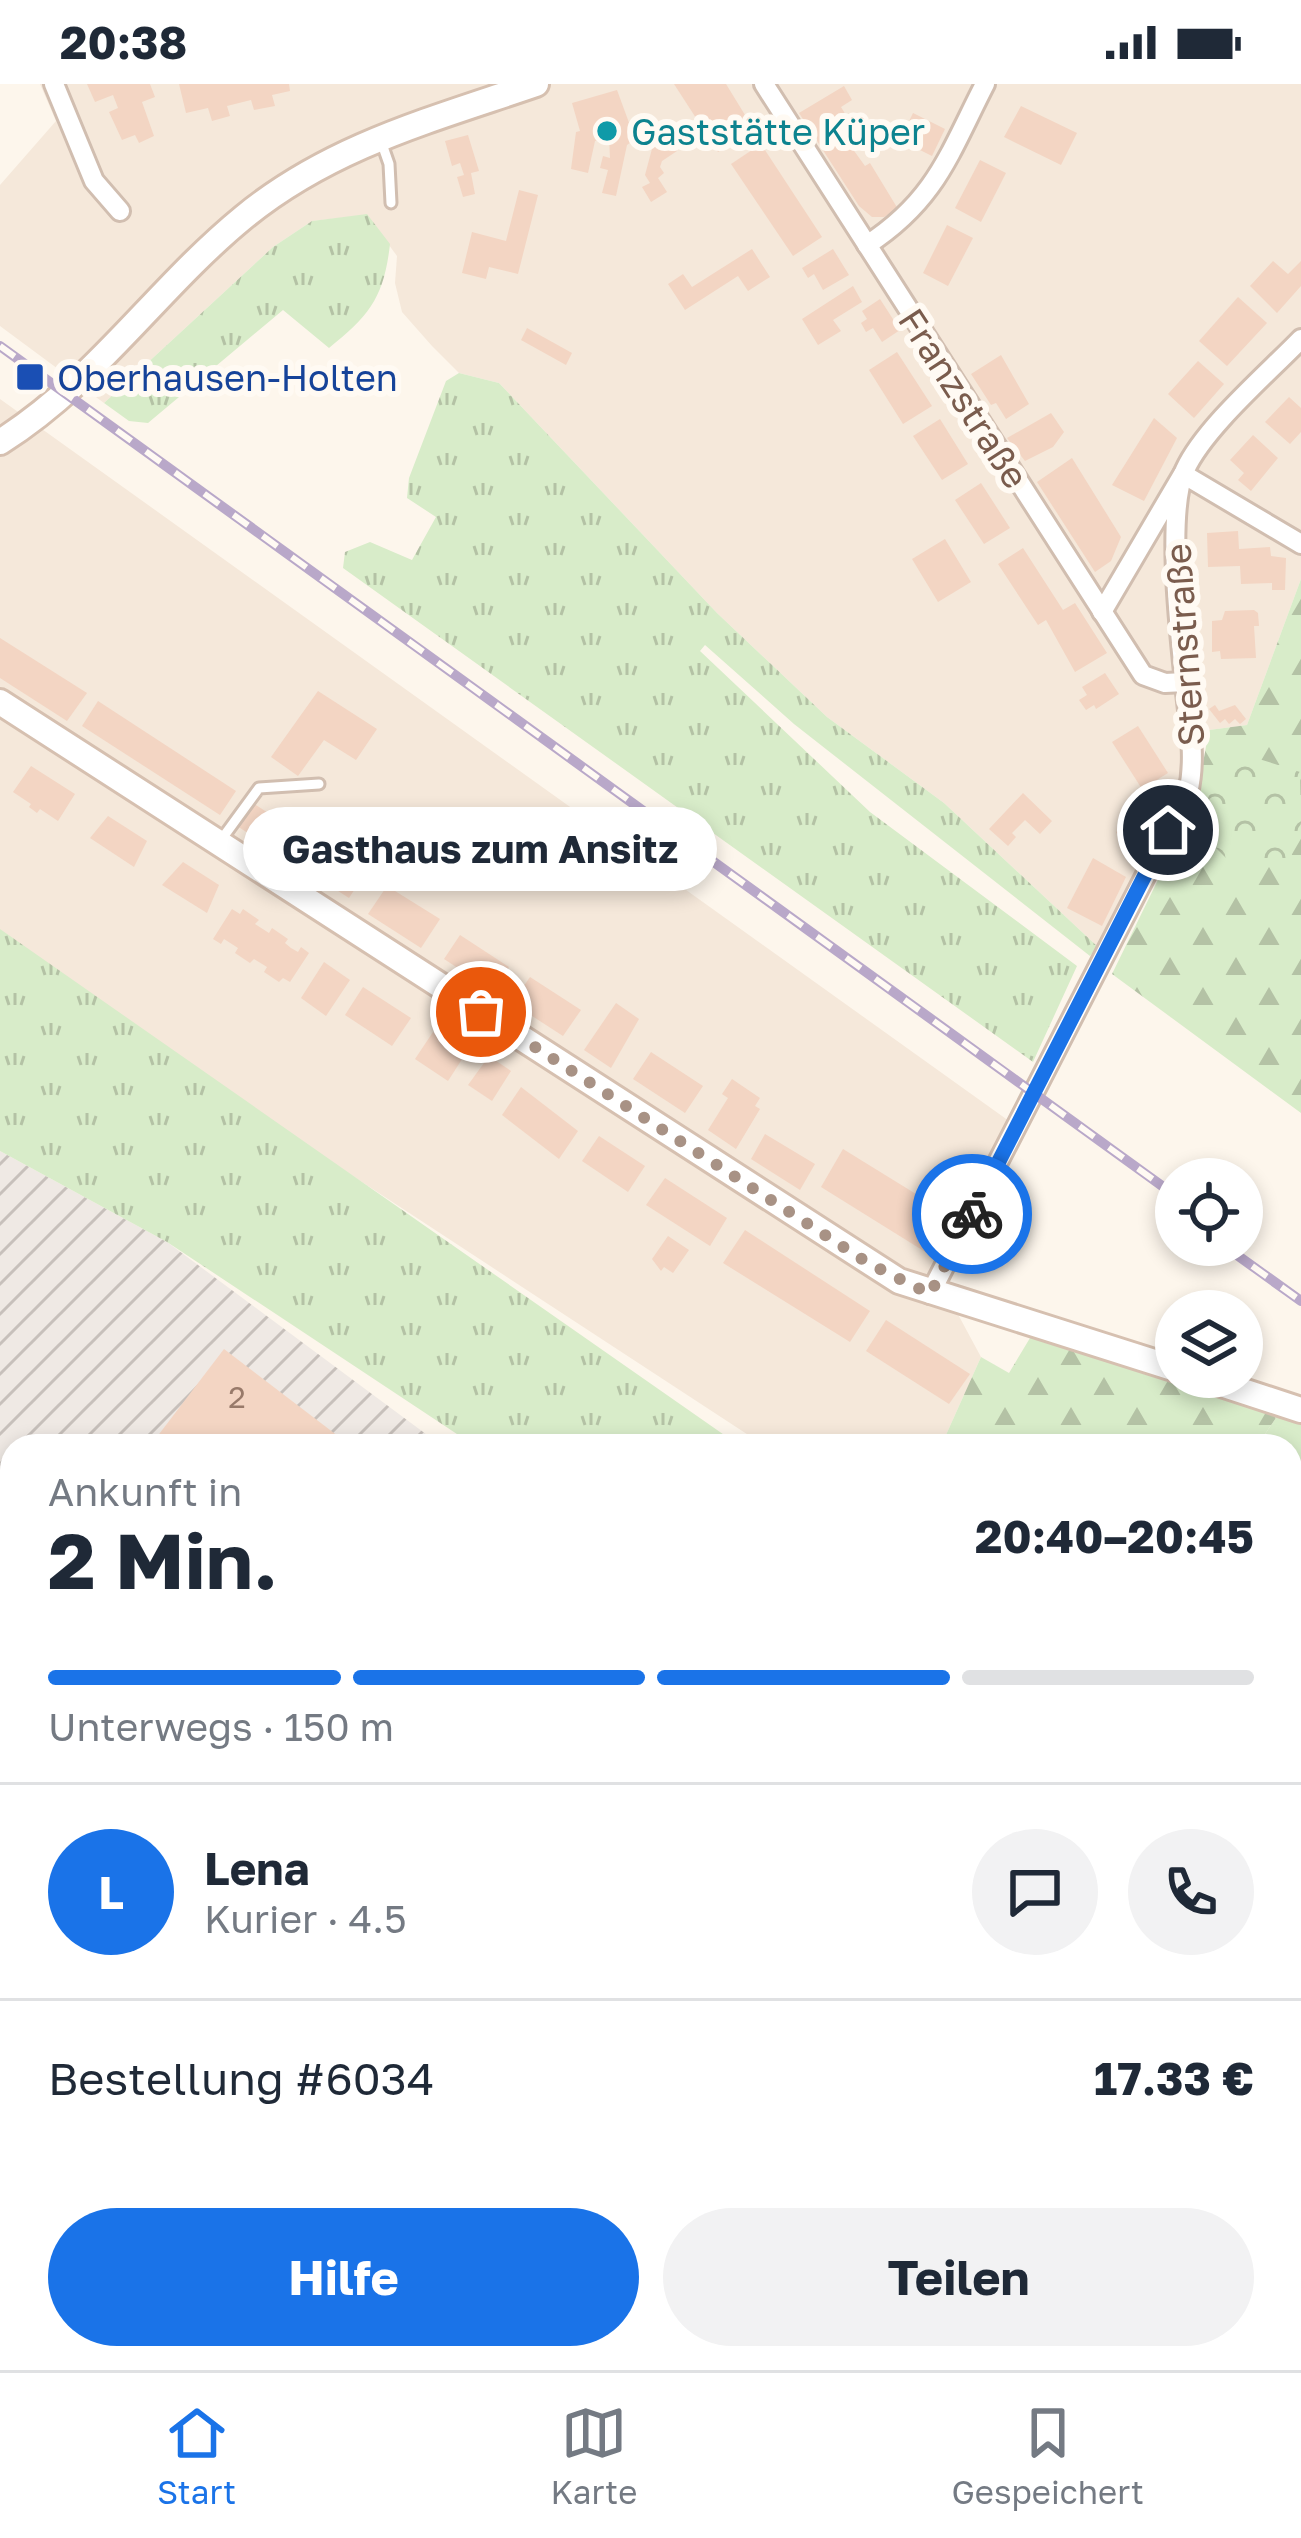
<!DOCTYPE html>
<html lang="de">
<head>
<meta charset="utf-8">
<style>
  :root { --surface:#fff; --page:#f2f2f3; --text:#1f2937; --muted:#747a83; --line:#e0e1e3; --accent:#1a73e8 }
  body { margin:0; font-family:"Golos Text",sans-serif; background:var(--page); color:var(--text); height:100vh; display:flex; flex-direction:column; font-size:45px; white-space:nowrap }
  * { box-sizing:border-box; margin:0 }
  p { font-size:39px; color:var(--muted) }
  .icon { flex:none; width:66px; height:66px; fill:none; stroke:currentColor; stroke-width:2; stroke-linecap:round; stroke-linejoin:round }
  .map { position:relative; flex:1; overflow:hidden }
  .details { position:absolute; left:0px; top:1350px; width:1302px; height:936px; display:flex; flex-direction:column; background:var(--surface); border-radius:36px 36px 0 0; box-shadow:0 6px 18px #0003 }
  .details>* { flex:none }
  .controls { position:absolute; left:1155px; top:1074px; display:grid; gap:24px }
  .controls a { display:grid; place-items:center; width:108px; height:108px; border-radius:50%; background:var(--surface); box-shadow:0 6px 18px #0003; font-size:60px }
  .pin { position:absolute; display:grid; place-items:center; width:102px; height:102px; color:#fff; margin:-51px; border:6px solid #fff; border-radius:50%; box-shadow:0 3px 12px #0007 }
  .courier { position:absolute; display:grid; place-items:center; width:120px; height:120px; margin:-60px; border:9px solid #1a73e8; border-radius:50%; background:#fff; color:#222; box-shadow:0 3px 15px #0007 }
  .bubble { position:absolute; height:84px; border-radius:42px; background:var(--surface); box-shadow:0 6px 18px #0003; font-size:39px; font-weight:700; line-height:84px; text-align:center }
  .headline em { font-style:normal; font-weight:700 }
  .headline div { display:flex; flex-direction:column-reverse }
  .headline { display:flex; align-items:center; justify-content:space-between; height:204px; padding:0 48px }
  h1 { font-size:78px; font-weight:700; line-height:90px }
  .bar { display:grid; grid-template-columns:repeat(4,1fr); gap:18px 12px; align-content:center; height:144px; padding:0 48px }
  .bar i { height:15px; border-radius:9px; background:var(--line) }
  .bar .selected { background:var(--accent) }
  .bar p { grid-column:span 4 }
  .line { display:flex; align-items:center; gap:30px; padding:0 48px; border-top:3px solid var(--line) }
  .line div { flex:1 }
  .round { display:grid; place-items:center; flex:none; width:126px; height:126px; border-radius:63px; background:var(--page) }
  .cta { display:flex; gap:24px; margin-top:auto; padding:24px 48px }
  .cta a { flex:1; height:138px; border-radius:72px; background:var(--accent); color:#fff; font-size:48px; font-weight:700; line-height:138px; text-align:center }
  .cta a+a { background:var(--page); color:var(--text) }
  .status { display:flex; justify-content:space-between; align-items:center; height:84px; padding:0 60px; background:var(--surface); direction:ltr }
  .status svg { height:33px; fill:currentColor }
  .tab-bar { display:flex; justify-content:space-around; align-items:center; height:168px; border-top:3px solid var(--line); background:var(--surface); font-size:33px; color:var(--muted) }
  .tab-bar a { display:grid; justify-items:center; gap:6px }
  .tab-bar .selected { color:var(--accent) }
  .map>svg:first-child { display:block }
  .residential { fill:#f5e8da }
  .industrial { fill:url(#industrial-furrows) }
  .grass { fill:url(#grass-tufts) }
  .forest { fill:url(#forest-firs) }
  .park { fill:url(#park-crowns) }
  .building { fill:#f3d5c3 }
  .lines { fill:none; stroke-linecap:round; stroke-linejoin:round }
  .service-casing { stroke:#d1beb0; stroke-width:15 }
  .minor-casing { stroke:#d1beb0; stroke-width:24 }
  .secondary-casing { stroke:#d6c0b0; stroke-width:30 }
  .service { stroke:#fff; stroke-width:9 }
  .minor { stroke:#fff; stroke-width:18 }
  .secondary { stroke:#fff; stroke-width:24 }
  .rail-casing { stroke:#b9a8c9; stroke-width:10 }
  .rail { stroke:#fffaf3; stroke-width:6; stroke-dasharray:18; stroke-linecap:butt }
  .done { stroke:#a89285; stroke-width:12; stroke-dasharray:0 21.6 }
  .route { stroke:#1a73e8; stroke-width:15 }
  .culture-dot { fill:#0f9aa8; stroke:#fffaf3; stroke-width:4.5 }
  .transit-dot { fill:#1a4fb4; stroke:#fffaf3; stroke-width:4.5 }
  .labels { text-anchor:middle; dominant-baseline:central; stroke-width:12; stroke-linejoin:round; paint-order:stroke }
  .number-label { font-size:30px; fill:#987a6a }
  .culture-label { font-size:36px; fill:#0d838f; stroke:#fffaf3; text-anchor:start }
  .transit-label { font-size:36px; fill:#164399; stroke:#fffaf3; text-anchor:start }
  .street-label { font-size:36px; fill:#7a5c4d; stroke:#fffaf3 }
</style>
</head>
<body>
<div class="status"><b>20:38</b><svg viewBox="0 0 49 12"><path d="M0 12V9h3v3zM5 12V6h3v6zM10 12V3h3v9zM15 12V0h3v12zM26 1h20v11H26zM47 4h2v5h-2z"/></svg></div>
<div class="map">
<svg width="1301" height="2286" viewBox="0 0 1301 2286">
  <defs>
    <pattern id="industrial-furrows" width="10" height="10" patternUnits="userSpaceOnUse" patternTransform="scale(3)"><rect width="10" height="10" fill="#efe9e4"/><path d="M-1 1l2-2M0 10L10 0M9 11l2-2" fill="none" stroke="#c7c0bb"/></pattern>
    <pattern id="grass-tufts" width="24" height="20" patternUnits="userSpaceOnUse" patternTransform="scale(3)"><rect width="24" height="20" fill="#d8ecc9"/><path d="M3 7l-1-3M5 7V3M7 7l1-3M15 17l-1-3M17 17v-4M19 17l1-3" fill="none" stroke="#b4c2a5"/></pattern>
    <pattern id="forest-firs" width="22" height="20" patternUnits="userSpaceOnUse" patternTransform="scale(3)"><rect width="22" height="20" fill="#d8ecc9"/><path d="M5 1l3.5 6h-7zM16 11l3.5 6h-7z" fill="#b4c2a5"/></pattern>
    <pattern id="park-crowns" width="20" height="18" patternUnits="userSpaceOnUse" patternTransform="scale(3)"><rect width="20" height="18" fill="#d8ecc9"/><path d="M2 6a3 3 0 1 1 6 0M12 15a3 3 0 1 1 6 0" fill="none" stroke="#b4c2a5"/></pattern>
  </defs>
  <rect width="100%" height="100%" fill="#fdf6ec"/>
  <g class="residential">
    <path d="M40,0H1301V495L1247,641L1209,646L1098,863L944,719L827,633L717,529L499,299L459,289L432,262L402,228L395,199L397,172L367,131L312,137L273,163L104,319L0,242V101L56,37Z"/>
    <path d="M0,315L1009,1037L933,1184L981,1273L941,1362H765L0,861Z"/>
  </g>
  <path class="industrial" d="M0,1067L167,1158L442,1362H12V2274H1290V1943L1301,1949V2286H0Z"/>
  <g class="grass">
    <path d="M367,130L390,160C384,213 370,231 329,264L283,226L148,339L129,337L104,319L273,163L312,137Z"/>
    <path d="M459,289L499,299L717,529L827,633L944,719L1098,863L1090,872L794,640L705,561L700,567L870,728L1077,882L1033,978L343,484L345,468L370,458L412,476L436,433L407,414L409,394L446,297Z"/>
    <path d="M0,845L740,1362H475L167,1158L0,1067Z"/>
    <path d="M1280,1328L1301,1336V1716L1290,1707V1362H1257Z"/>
    <path d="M1290,1744L1301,1753V1906L1290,1899Z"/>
  </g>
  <g class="forest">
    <path d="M1301,495V1029L1112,890L1196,718L1209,646L1247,641Z"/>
    <path d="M1030,1254L1061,1258L1280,1328L1257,1362H941L981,1273L1009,1289Z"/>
  </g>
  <path class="park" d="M1259,675L1300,688L1301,739L1291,773L1236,784L1200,748C1206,702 1217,693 1259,675Z"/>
  <g class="building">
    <path d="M87,0H150L155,13L142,18L154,52L139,59L135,51L122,56L109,28L118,24L113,11L95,18Z"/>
    <path d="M179,0H289L290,7L272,11L275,22L254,26L251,16L227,22L230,32L212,37L208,24L186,29Z"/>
    <path d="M674,0H726L753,44L718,68Z"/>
    <path d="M844,2L852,16L841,23L858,51L852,64L865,82L870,79L898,125L884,133H872L859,122L799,29Z"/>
    <path d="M617,6L635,55L627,61L616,112L602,109L608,86L600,84L603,72L610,74L609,53L595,57L588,89L571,85L576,48L580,47L572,19Z"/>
    <path d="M1021,22L1077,49L1061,81L1004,53Z"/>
    <path d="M913,29L945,45L932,72L900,56Z"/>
    <path d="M468,51L479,87L471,89L475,110L463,113L457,93L464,91L460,79L452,82L445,57Z"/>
    <path d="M668,52L677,67L662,77L660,83L664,89L658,94L667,108L651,118L642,103L650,99L645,91L653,61Z"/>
    <path d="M761,60L822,153L793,172L731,80Z"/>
    <path d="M980,76L1006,89L981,138L955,124Z"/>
    <path d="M519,106L538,111L518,190L489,183L486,195L462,189L472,148L506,157Z"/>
    <path d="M947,141L973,154L948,202L923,189Z"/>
    <path d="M752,165L770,193L748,207L738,192L685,226L668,200L683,190L692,203Z"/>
    <path d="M833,165L849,191L823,206L814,190L808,194L802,184Z"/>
    <path d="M1273,177L1288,190L1301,177V202L1277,229L1250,202Z"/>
    <path d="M853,202L862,218L833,236L841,247L818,261L802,235Z"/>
    <path d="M1238,213L1267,239L1227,282L1199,257Z"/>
    <path d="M880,215L900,246L882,258L873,244L866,248L861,239L867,235L862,227Z"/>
    <path d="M527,244L572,269L566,281L521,256Z"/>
    <path d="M897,268L932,322L903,340L869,286Z"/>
    <path d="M1001,271L1029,320L1006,335L996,319L991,321L971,290Z"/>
    <path d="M1198,277L1224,300L1194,334L1168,310Z"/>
    <path d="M1289,313L1301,324V348L1290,360L1265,338Z"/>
    <path d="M1051,329L1064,348L1053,363L1025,377L1007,354Z"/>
    <path d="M1154,334L1177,354L1144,417L1112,401Z"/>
    <path d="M940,335L968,380L942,396L913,352Z"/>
    <path d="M1253,351L1278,374L1251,407L1238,396L1244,389L1230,376Z"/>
    <path d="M1072,374L1121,453L1111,477L1095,488L1037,398Z"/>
    <path d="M981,399L1010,444L984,460L955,416Z"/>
    <path d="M1238,447L1239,465L1270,463L1271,472L1286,474L1285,506H1272V499L1241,500L1240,482L1208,483L1207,449Z"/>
    <path d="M945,455L971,498L938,518L912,475Z"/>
    <path d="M1023,464L1063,526L1075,519L1107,569L1075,588L1046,536L1038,541L998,480Z"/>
    <path d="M1254,526L1258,529L1259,542H1254L1256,574L1221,575L1220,567L1212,568V537L1222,536L1225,527Z"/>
    <path d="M0,554L87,609L67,637L0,594Z"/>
    <path d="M1105,589L1119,610L1096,625L1094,621L1086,626L1079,616L1087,611L1082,603Z"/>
    <path d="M318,607L377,645L356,676L324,656L298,692L271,673Z"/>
    <path d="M98,617L236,707L220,731L82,642Z"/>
    <path d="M1215,621L1219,627L1235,621L1246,635L1240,640L1235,635L1229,640L1225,635L1220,639L1209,625Z"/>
    <path d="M1138,642L1168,689L1142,705L1112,658Z"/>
    <path d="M31,682L75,710L58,737L40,725L37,729L29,723L31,720L13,708Z"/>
    <path d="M1023,709L1052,737L1040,750L1025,736L1012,749L1016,753L1008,762L989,745Z"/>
    <path d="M253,719L364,791L349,814L237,742Z"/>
    <path d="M1128,726L1153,738L1142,760L1116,749Z"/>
    <path d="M108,732L147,757L134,783L90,754Z"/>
    <path d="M1093,774L1126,793L1102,842L1067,824Z"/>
    <path d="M183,778L219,801L207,829L162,801Z"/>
    <path d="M387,802L440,835L421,864L368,830Z"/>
    <path d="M232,825L240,830L243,825L259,836L255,840L269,849L272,844L288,855L285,859L291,864L298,868L301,863L309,869L290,898L283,894L279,898L264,888L267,883L254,875L250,879L235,869L238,864L224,855L221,860L213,855Z"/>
    <path d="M460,851L509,883L493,907L444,875Z"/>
    <path d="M324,878L350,896L326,932L301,914Z"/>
    <path d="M530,893L581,926L563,952L512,919Z"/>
    <path d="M363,903L411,934L392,962L345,931Z"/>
    <path d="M616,919L639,935L611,984L584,966Z"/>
    <path d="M433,948L466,969L448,997L415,975Z"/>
    <path d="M651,968L703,1002L685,1029L633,995Z"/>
    <path d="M489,972L511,987L492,1017L468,1001Z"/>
    <path d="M732,995L760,1014L755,1022L760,1025L736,1065L708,1046L728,1014L722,1010Z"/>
    <path d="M521,1003L578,1047L559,1075L502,1031Z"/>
    <path d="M765,1050L815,1080L800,1106L751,1075Z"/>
    <path d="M599,1052L645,1082L628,1108L582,1077Z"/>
    <path d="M843,1065L950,1131L927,1169L821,1103Z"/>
    <path d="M665,1094L727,1134L710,1162L646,1121Z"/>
    <path d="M745,1146L870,1227L850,1258L723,1179Z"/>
    <path d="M668,1152L689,1166L673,1189L664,1183L661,1187L652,1175Z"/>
    <path d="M886,1236L970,1290L949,1320L866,1267Z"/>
    <path d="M224,1265L351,1362H150Z"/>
    <path d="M0,1651L12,1660V2080L0,2096Z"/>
    <path d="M42,2274H808L824,2286H58Z"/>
  </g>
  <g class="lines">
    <defs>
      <g id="service">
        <path d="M381,57L389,80L391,119"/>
        <path d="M221,756L259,704L319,700"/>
        <path d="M1290,2089L1295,2083"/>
        <path d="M945,2274L961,2286"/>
        <path d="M5,2286L14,2274"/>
        <path d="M1143,2286L1152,2274"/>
      </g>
      <g id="minor">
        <path d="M54,0L94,97L120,127"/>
        <path d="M764,0L1143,591L1165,599L1185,598"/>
        <path d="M867,161C936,116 949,70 985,0"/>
        <path d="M1102,528L1183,390L1301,460"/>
        <path d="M930,1210L1188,709C1197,671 1188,636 1185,598C1180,550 1166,428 1185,386C1204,344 1267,290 1301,255"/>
      </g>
      <g id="secondary">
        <path d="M0,358C96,298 157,204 244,133C331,62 431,36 536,0"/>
        <path d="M0,618L899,1197L1176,1285"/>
        <path d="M1200,1293L1301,1326"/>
      </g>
    </defs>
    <use href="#service" class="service-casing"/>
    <use href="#minor" class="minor-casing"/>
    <use href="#secondary" class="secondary-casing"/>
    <use href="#service" class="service"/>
    <use href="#minor" class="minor"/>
    <use href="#secondary" class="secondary"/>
    <defs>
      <g id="rail">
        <path d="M0,262L1176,1112"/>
        <path d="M1223,1161L1301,1217"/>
      </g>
    </defs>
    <use href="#rail" class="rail-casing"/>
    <use href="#rail" class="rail"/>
  </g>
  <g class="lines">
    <path class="done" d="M481,928L868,1179L930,1210L972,1130"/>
    <path class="route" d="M972,1130L1168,746"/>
  </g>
  <circle class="culture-dot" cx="607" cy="47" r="12"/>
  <rect class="transit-dot" x="15" y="278" width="30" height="30" rx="6"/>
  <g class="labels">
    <g class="number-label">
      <text x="237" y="1313">2</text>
    </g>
    <g class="culture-label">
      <text x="631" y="47">Gaststätte Küper</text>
    </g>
    <g class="transit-label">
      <text x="57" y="293">Oberhausen-Holten</text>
    </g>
    <g class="street-label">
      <text transform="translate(964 314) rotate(57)">Franzstraße</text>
      <text transform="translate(1184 561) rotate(-94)">Sternstraße</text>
    </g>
  </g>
</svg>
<div class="controls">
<a><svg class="icon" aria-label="locate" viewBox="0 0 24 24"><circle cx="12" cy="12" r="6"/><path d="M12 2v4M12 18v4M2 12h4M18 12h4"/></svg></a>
<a><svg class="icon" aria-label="layers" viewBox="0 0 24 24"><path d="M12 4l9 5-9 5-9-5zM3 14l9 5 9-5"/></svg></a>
</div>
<div class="pin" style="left:481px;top:928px;background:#ea580c"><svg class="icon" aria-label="bag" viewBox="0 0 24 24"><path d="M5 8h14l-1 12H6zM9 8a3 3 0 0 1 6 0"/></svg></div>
<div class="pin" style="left:1168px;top:746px;background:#1f2937"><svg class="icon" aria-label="home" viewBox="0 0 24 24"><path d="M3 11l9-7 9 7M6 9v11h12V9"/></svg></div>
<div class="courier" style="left:972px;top:1130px"><svg class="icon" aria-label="bike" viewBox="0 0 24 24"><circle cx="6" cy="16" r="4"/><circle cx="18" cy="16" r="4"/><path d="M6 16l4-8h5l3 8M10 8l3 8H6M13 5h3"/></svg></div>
<div class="bubble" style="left:243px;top:723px;width:474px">Gasthaus zum Ansitz</div>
<section class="details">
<div class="headline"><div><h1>2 Min.</h1><p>Ankunft in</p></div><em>20:40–20:45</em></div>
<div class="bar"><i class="selected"></i><i class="selected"></i><i class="selected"></i><i></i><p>Unterwegs · 150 m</p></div>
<div class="line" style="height:216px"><b class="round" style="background:var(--accent);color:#fff">L</b><div><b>Lena</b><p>Kurier · 4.5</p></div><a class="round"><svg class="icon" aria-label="chat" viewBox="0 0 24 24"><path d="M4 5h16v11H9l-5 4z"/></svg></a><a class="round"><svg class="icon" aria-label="phone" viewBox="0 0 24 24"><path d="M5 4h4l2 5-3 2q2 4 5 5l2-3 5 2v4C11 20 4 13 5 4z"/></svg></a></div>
<div class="line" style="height:156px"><div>Bestellung #6034</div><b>17.33 €</b></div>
<div class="cta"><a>Hilfe</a><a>Teilen</a></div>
</section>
</div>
<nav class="tab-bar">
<a class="selected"><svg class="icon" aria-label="home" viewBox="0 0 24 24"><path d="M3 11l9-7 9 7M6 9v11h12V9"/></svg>Start</a>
<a><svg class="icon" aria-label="map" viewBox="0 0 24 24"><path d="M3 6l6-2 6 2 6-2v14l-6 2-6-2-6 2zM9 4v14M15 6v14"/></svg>Karte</a>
<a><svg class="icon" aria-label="saved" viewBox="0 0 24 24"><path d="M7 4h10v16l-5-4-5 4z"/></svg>Gespeichert</a>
</nav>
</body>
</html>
